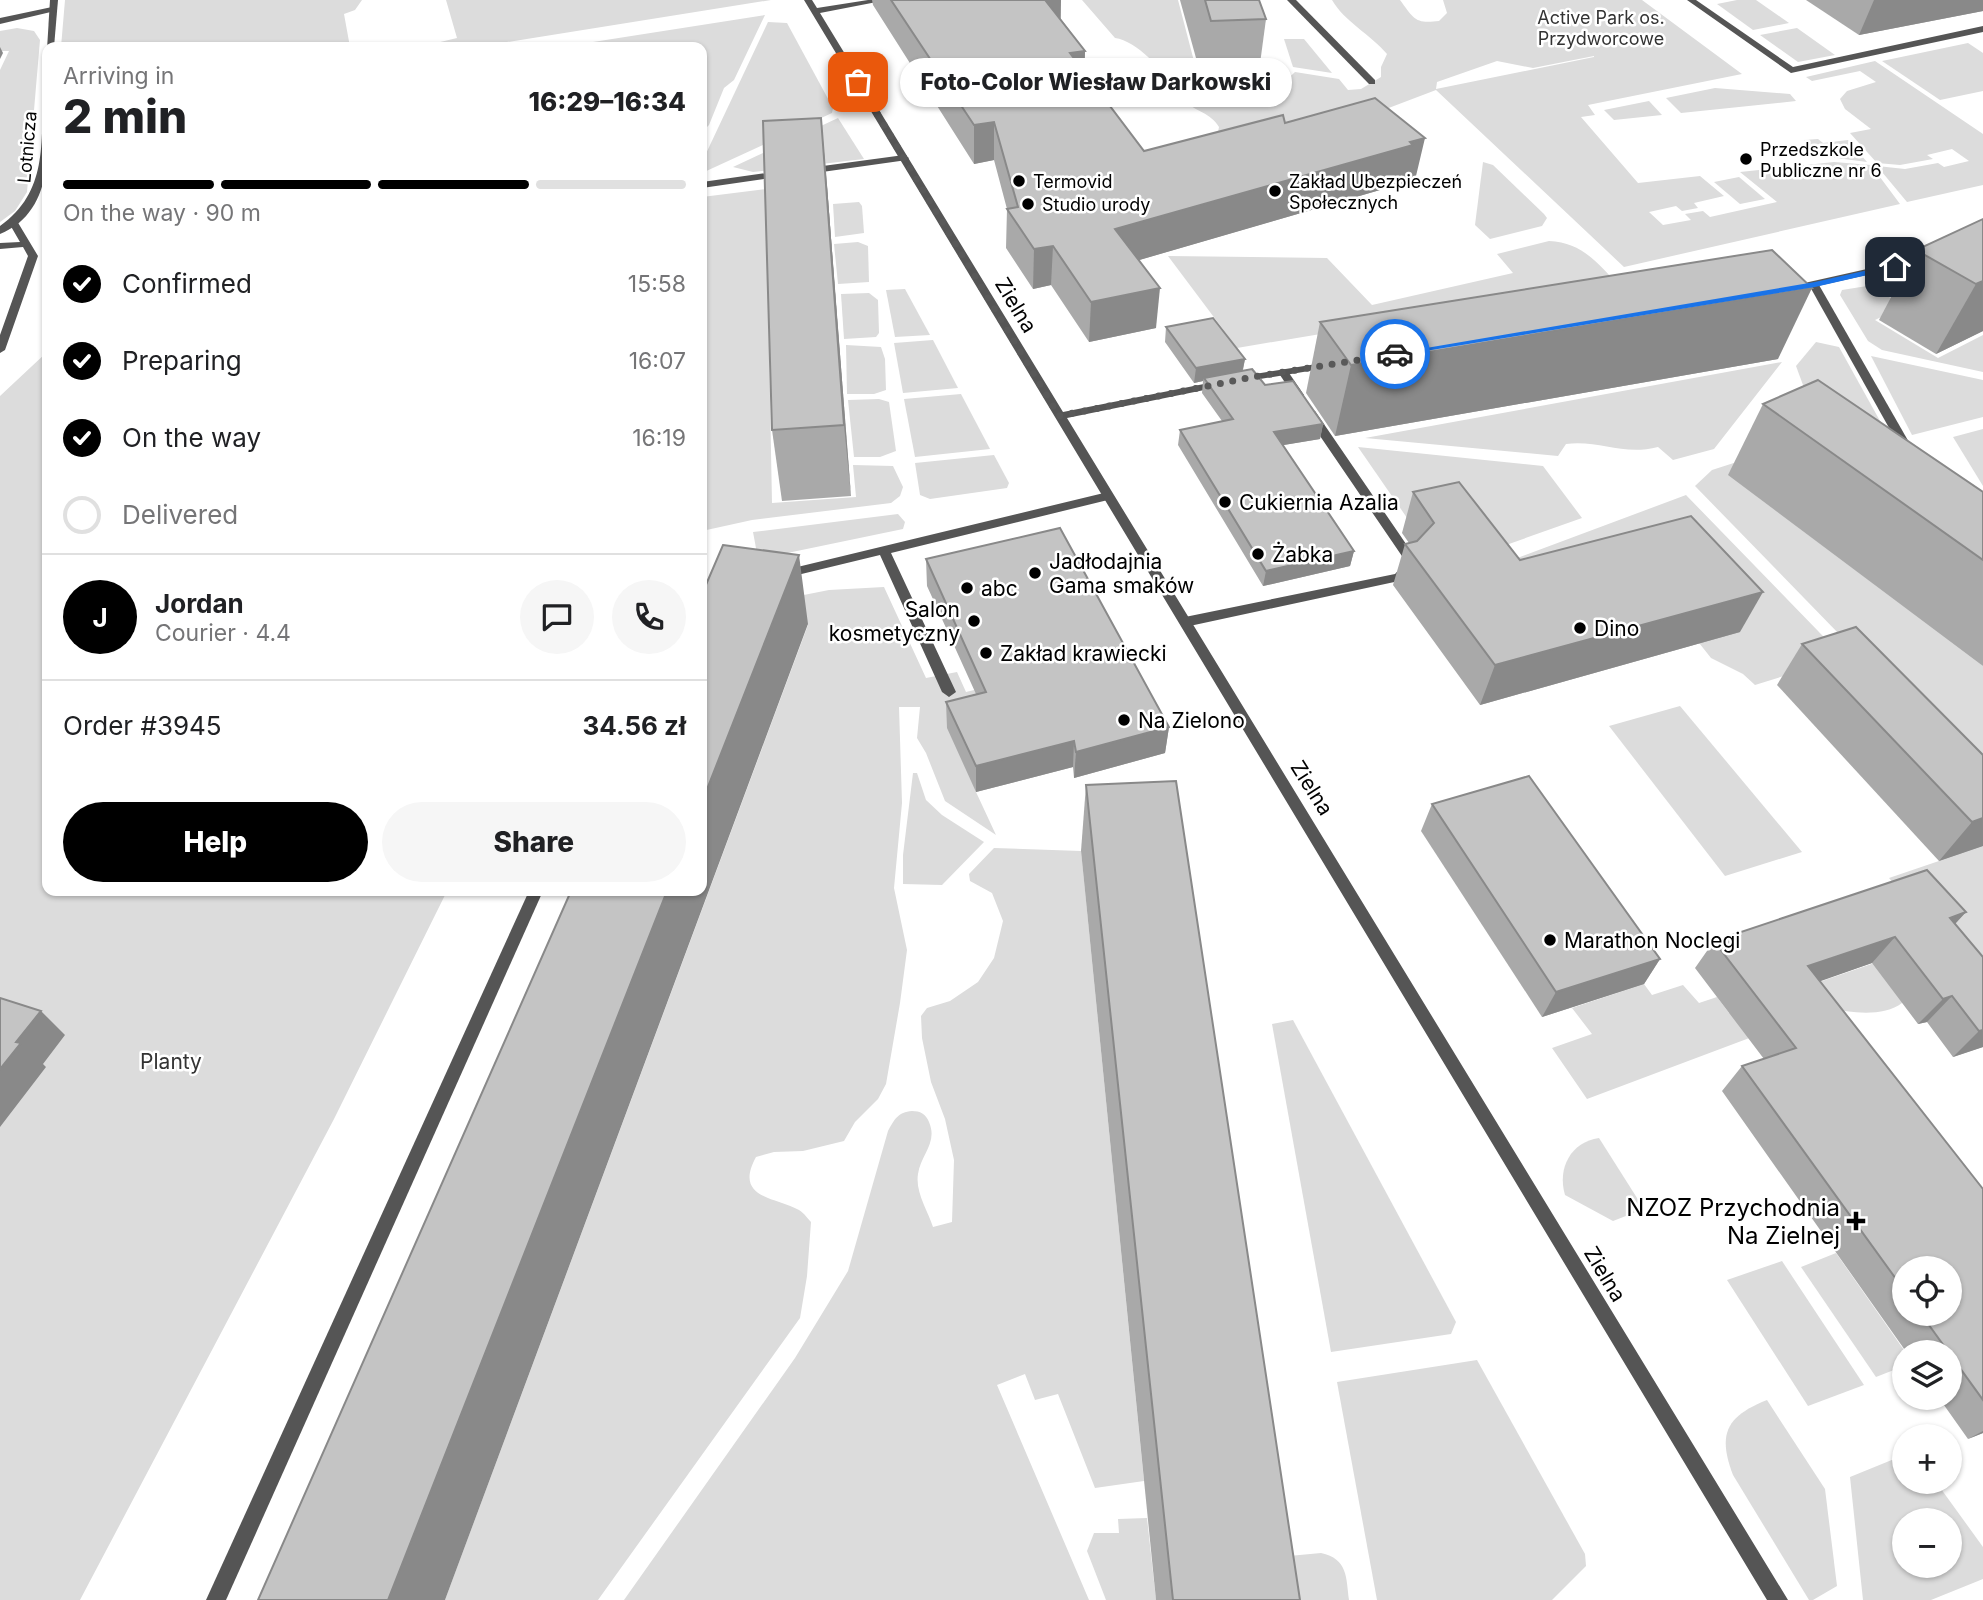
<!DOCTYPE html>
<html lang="en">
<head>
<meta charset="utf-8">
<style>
  :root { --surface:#fff; --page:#f6f6f6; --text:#202124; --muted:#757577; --line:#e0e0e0; --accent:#000 }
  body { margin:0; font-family:Inter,sans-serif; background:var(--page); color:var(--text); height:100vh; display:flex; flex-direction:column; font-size:26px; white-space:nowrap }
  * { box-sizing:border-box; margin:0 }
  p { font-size:23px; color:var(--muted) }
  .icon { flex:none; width:38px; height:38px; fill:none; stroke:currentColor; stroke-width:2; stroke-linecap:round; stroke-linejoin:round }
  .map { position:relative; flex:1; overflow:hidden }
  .drawer { position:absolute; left:42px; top:42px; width:665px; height:854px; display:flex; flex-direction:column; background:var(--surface); border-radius:14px; box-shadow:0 2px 5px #0004 }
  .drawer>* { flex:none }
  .buttons { position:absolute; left:1892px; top:1256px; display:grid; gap:14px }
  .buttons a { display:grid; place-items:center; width:70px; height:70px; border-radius:50%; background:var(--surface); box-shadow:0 2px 5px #0004; font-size:35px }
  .pin { position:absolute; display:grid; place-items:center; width:60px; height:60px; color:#fff; margin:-30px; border-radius:14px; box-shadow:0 4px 10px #0006 }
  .courier { position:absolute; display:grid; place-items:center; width:70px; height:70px; margin:-35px; border:5px solid #1a73e8; border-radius:50%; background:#fff; color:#222; box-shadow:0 2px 9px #0007 }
  .bubble { position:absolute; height:49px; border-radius:24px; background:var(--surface); box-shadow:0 2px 5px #0004; font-size:23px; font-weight:800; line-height:49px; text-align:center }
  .headline em { font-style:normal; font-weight:800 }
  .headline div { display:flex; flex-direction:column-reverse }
  .headline { display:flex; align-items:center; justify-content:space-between; height:119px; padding:0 21px }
  h1 { font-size:46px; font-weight:800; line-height:52px }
  .bar { display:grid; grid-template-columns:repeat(4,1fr); gap:10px 7px; align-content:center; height:84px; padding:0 21px }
  .bar i { height:9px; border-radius:5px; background:var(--line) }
  .bar .current { background:var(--accent) }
  .bar p { grid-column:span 4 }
  .line { display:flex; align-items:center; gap:18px; padding:0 21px; border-top:2px solid var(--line) }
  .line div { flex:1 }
  .round { display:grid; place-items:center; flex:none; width:74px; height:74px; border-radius:37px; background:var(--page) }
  ol { padding:0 21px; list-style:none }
  li { display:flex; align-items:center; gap:21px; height:77px }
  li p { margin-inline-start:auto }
  li .icon { padding:7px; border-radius:50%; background:var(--accent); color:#fff; stroke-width:4 }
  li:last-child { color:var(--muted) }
  li i { width:38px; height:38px; border:4px solid var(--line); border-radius:50% }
  .button { display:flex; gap:14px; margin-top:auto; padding:14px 21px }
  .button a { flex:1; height:80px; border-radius:42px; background:var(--accent); color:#fff; font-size:28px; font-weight:800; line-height:80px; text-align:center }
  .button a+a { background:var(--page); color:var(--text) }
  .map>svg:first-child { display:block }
  .green { fill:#dcdcdc; fill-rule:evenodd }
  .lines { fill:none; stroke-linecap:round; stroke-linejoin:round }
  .lane { fill:#555; fill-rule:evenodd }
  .street { fill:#555; fill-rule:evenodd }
  .wall { fill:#a9a9a9; fill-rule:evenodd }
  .shaded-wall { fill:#898989 }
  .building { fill:#c4c4c4; stroke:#898989; stroke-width:2 }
  .route { fill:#1a73e8 }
  .done { stroke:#595959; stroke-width:7; stroke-dasharray:0 12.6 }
  .poi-dot { fill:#000; stroke:#fff; stroke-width:2.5 }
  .labels { text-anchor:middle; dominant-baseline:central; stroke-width:5; stroke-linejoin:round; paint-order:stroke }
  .far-park-label { font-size:18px; fill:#333; stroke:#fff }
  .far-street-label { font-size:18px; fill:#000; stroke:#fff }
  .far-poi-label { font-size:18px; fill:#000; stroke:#fff; text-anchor:start }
  .street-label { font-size:21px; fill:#000; stroke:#fff }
  .poi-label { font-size:21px; fill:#000; stroke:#fff; text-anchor:start }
  .park-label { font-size:21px; fill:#333; stroke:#fff }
  .near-poi-label { font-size:24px; fill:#000; stroke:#fff; text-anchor:end }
</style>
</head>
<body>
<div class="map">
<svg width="1983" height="1600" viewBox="0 0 1983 1600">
  <rect width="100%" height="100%" fill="#fff"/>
  <g class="green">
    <path d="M65,0H362L355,10L344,14L350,47H61Z"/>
    <path d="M446,0H771L476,47H429L436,43L457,38Z"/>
    <path d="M1082,0H1178L1201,88H1278L1295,72L1339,79L1348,90L1361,89L1381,77V67L1387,54C1371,35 1344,21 1332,0H1400C1414,19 1415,24 1439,21L1447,13L1443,0H1642L1742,74L1588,105L1595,115L1581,117L1638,183L1700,176L1724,196L1694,203L1698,208L1682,211L1676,206L1649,212L1663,225L1691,220L1685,214L1703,211L1710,217L1777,202L1740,172L1834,162L1871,165L1900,204L1624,267L1436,90L1386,109L1217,137L1219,127C1211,113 1195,111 1184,101C1179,97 1179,91 1175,87C1162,70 1137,41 1115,38ZM1594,56V57L1436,89L1437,82L1497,61L1533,68Z"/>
    <path d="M1737,0H1756L1789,23L1753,30L1717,4Z"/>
    <path d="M765,15L734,80L724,88L709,125L702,132V47H561Z"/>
    <path d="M768,22L787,23L833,108L832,113L702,173V162Z"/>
    <path d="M17,28L34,31L40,40L27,192L15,211L0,222V70L9,51H0V31Z"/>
    <path d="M1797,28L1835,55L1798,62L1760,35Z"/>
    <path d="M1284,39H1304L1332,73L1293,67Z"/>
    <path d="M1968,43L1983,53V91L1940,100L1882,61Z"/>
    <path d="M1875,61L1983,134V185L1907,202L1877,166L1905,169L1938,163L1944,167L1969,161L1952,149L1927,155L1933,159L1900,165L1877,163L1850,133L1871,129L1845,109L1840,99L1847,91L1876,82L1860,71L1812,81L1806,77Z"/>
    <path d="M1715,88L1790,94L1796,101L1681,113L1666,98Z"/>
    <path d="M1649,101L1662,115L1614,120L1604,110Z"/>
    <path d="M838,118L864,159L753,172L733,167Z"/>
    <path d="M1818,139L1823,143L1848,140L1867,162L1829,157L1820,148H1812L1804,140Z"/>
    <path d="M1483,162L1493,165L1544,214L1547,218L1542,226L1490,239L1475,225Z"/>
    <path d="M1739,177L1765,199L1740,204L1714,182Z"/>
    <path d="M766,189L772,503L856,497L853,465L893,466L903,487L900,496L891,503L752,520L702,531V197Z"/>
    <path d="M859,202L862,206L864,233L835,237L833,204Z"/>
    <path d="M1549,241C1585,243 1598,265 1622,288L1588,289L1237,348L1168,256L1327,258L1372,305L1513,273L1497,254Z"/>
    <path d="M858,242L868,246L869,282L838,284L834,244Z"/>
    <path d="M1867,286L1876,287L1902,307L1875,320L1938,358L1983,335V372L1882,350L1868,341L1840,295L1842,290Z"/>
    <path d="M905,289L930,335L895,337L886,290Z"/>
    <path d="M869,293L878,300L879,333L876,337L844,339L841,294Z"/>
    <path d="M933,340L958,388L903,393L894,343Z"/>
    <path d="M1816,342L1839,347L1890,439L1824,442L1796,366Z"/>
    <path d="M846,345L881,347L885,359L886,390L874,394H847Z"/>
    <path d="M47,352V891H447L334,1119L80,1600H0V396Z"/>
    <path d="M1871,356L1983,380V417L1912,435Z"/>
    <path d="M1782,362L1714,449L1673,460L1658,447C1623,456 1600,440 1566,444L1558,456L1365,438Z"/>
    <path d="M961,394L990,449L915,457L904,399Z"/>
    <path d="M879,399L889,402L896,451L880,457H854L848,400Z"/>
    <path d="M1983,429V486L1953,437Z"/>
    <path d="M1358,447L1543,466L1582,518L1475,556L1414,528Z"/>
    <path d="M1774,450L1983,666V782L1695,486L1712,470Z"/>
    <path d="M994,455L1009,483L1007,488L930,499L920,495L915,463Z"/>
    <path d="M1686,495L1983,801L1826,663L1755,685L1743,674L1711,658L1688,629L1480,572Z"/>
    <path d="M898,514L905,522L903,529L758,559L753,532Z"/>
    <path d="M884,587L926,678L957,672L966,692L1110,657L976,792L996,835L945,801L926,753L917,738L920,707H899L902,803L894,888L907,950L900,1003L886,1084L878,1099L855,1122L844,1141L803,1151L774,1152L756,1157C733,1199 777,1197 799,1210C804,1213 808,1219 811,1222L807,1276L800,1318L598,1600H445L808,625L738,608L829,590Z"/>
    <path d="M1680,706L1802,852L1725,876L1609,726Z"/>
    <path d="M913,773H917L926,800L942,815L984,842L942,885L903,884V855Z"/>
    <path d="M1983,846V1014L1902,1003C1884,1017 1851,1013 1829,1008L1587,1099L1552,1048L1592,1034L1572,1008L1644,984L1652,995L1683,985L1699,1003L1717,997L1729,1013L1941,940L1889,878Z"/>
    <path d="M994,848L1081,851L1144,1481L1095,1488L1058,1394L1035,1400L1025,1374L997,1385L1089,1600H624L795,1358L848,1271L888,1131C894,1120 898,1112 912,1111C920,1111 926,1114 929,1122C938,1143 921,1154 918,1174C915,1192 928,1211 933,1227L952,1222L954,1160L945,1119L931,1082L922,1038L921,1016L927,1008L950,1001L978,982L994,958L1003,921L992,893L970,881L969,874Z"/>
    <path d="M1293,1020L1456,1322L1451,1334L1331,1352L1272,1024Z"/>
    <path d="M1599,1138L1644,1209L1613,1221L1565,1195C1557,1168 1571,1142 1599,1138Z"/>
    <path d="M1836,1253L1906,1353L1904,1366L1876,1377L1801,1267Z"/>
    <path d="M1782,1261L1864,1385L1808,1406L1727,1280Z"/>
    <path d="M1477,1360L1585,1554L1586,1566L1552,1600H1377L1337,1382Z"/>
    <path d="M1767,1400L1825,1489L1837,1586L1813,1600H1809L1733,1475C1717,1433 1727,1416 1767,1400Z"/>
    <path d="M1904,1455V1482H1936L1983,1547V1579L1931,1600H1863L1850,1477ZM1904,1521H1950V1566H1904Z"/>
    <path d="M1147,1518L1156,1600H1106L1087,1551L1094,1533H1119L1118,1519Z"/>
    <path d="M1321,1553C1348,1559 1346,1577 1349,1600H1272L1289,1556Z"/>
  </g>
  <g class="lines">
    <g class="lane">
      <path d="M1287,0H1296L1375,80V84H1369Z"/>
      <path d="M1687,0H1696L1793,67L1983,26V32L1791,73Z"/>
      <path d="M52,7L56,9L55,11L0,24V18Z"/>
      <path d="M904,155L909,158L907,160L808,174L803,171L808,168Z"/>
      <path d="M781,171L786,174L784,176L702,188V182Z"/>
      <path d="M11,221H17L38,256L5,350L0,353V335L28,256L23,247L0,249V243L20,242L9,223Z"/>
      <path d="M1814,282L1819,285L1914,451L1912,454L1908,455L1902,451L1809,285Z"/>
      <path d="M1283,369L1287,370L1304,395V399H1296L1278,372Z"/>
      <path d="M1311,410L1315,411L1417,560L1419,563C1415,570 1407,579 1399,581L1185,627L1181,625L1179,622L1181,619L1185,617L1395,574L1406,562L1305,414Z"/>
      <path d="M1108,492L1112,493V499L891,553L956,692L949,697L942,692L880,555L785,578L779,574L785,570Z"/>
      <path d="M529,891H543L226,1600H206Z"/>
    </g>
    <g class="street">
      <path d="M50,0H58L54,47L47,49Z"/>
      <path d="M804,0H812L817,8L868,0H887L820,13L1063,412L1219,381L1225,384L1219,387L1067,418L1788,1600H1767Z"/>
      <path d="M47,87C49,137 58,211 0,234V226C48,192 41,143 43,90Z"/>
      <path d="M1925,256L1929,257V261L1791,292L1786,289L1791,286Z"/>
      <path d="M1329,362L1334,365L1333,367L1242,382L1237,379L1242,376Z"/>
    </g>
  </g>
  <g class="wall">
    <path d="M872,0H1061V19L1085,51L1084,72L1144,151L1285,123L1416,176L1405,180L1404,183L1139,260L1156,328L1089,342L1051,285L1033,289L1006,248L1007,209L994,160L974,164L873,5Z"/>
    <path d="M1180,0H1259L1266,19L1257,86L1204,87Z"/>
    <path d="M1806,0H1983V11L1859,35Z"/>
    <path d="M827,186L851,496L782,501L772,430Z"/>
    <path d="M1983,219V331L1936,354L1879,320L1916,250Z"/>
    <path d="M1320,322L1778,359L1335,436L1306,393Z"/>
    <path d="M1166,327L1245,359L1243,370L1323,424L1320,439L1283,445L1354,551L1350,566L1263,586L1178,445L1180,430L1222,421L1202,393L1203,381L1194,383L1165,342Z"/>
    <path d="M1763,404L1983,492V666L1728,475Z"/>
    <path d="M1413,492L1520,560L1740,632L1480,705L1393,585L1405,544L1409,543L1402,533Z"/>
    <path d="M926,559L1169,727L1165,753L1074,778L1073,767L976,792L947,728L946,702L976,694L927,586Z"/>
    <path d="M1802,644L1983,755V846L1939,861L1777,685Z"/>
    <path d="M1086,785L1300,1600H1156L1081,851Z"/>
    <path d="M1432,804L1660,959L1644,984L1542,1017L1421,831Z"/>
    <path d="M1966,912L1955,924L1983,957V1047L1953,1057L1927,1022L1918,1024L1872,963L1819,981L1983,1189V1433L1968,1439L1939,1398H1950V1353H1907L1722,1091L1742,1066L1764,1059L1695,968L1714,941ZM1904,1269L1950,1314H1904Z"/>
  </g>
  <g class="shaded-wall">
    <path d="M1043,0H1061L1060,23Z"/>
    <path d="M1874,0H1983V11L1859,35Z"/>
    <path d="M0,47L3,53L0,59Z"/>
    <path d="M1085,51L1084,88L1070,53Z"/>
    <path d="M821,118L827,186L851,496L844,425Z"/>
    <path d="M994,122V160L974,164V125Z"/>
    <path d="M1425,138L1416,176L1405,180L1404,183L1112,268L1115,229Z"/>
    <path d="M1053,246L1051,285L1033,289L1034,249Z"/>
    <path d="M1983,281V331L1936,354L1976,284Z"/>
    <path d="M1160,288L1156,328L1089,342L1091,302Z"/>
    <path d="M1812,288L1778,359L1335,436L1351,365Z"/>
    <path d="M1245,359L1242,373L1204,378L1203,381L1194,383L1196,368Z"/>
    <path d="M1323,424L1320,439L1272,447L1274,432Z"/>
    <path d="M1354,551L1350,566L1263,586L1266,571Z"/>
    <path d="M799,555L808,624L445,1600H388L667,891H702V802Z"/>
    <path d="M1763,592L1740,632L1480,705L1495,665Z"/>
    <path d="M1169,727L1165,753L1074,778L1076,752Z"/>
    <path d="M1074,741L1073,767L976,792V766Z"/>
    <path d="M1983,818V846L1939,861L1972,822Z"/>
    <path d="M1966,912L1941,939L1950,918Z"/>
    <path d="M1895,937L1872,963L1787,993L1808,966Z"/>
    <path d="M1660,959L1644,984L1542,1017L1556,992Z"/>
    <path d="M1952,996L1927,1022L1918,1024L1943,999Z"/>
    <path d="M41,1011L65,1035L43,1064L46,1067L0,1127V1069L16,1042Z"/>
    <path d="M1983,1030V1047L1953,1057L1979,1031Z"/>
    <path d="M1983,1431V1433L1968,1439Z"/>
  </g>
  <g class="building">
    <path d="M891,0H1045L1085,51L1070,53L1144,151L1283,115L1285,123L1375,98L1425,138L1410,142L1413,145L1115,229L1160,288L1091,302L1053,246L1034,249L1007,209L1018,207L994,122L974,125Z"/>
    <path d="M1205,0H1259L1266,19L1211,21Z"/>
    <path d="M821,118L844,425L772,430L763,121Z"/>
    <path d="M1983,219V281L1976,284L1916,250Z"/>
    <path d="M1772,250L1812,288L1351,365L1320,322Z"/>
    <path d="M1213,318L1245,359L1196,368L1166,327Z"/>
    <path d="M1252,369L1265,385L1293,381L1323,424L1274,432L1354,551L1266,571L1180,430L1233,419L1204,378Z"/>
    <path d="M1818,380L1983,492V560L1763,404Z"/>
    <path d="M1459,482L1520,560L1691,516L1763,592L1495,665L1405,544L1417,541L1434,523L1413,492Z"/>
    <path d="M1060,528L1169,727L1076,752L1074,741L976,766L946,702L986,692L926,559Z"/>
    <path d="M723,545L799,555L702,802V594Z"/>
    <path d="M1856,627L1983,755V818L1972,822L1802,644Z"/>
    <path d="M1529,776L1660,959L1556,992L1432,804Z"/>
    <path d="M1176,781L1300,1600H1173L1086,785Z"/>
    <path d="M1927,870L1966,912L1950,918L1983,957V1030L1979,1031L1952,996L1943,999L1895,937L1808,966L1983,1189V1400L1921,1314H1950V1269H1904V1290L1742,1066L1796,1048L1714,941Z"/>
    <path d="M571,891H667L388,1600H258Z"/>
    <path d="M0,998L41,1011L16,1042L21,1043L0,1069Z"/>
  </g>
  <path class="route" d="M1895,264L1898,268L1815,287L1395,356L1391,354L1815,282Z"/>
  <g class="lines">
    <path class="done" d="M858,82L1059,416L1253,377L1395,354"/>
  </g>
  <g class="poi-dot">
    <circle cx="1746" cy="159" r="7"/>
    <circle cx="1019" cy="181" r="7"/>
    <circle cx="1275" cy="191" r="7"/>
    <circle cx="1028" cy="204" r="7"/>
    <circle cx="1225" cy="502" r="7"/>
    <circle cx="1258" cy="554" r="7"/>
    <circle cx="1035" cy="573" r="7"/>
    <circle cx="967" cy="588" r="7"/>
    <circle cx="974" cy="621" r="7"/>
    <circle cx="1580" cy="628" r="7"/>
    <circle cx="986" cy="653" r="7"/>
    <circle cx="1124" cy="720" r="7"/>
    <circle cx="1550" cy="940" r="7"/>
    <path d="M1852.5 1210.5h7v7h7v7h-7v7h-7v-7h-7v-7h7z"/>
  </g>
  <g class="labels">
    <g class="far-park-label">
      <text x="1601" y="17">Active Park os.<tspan x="1601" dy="21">Przydworcowe</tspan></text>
    </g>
    <g class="far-street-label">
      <text transform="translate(27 147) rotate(-85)">Lotnicza</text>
    </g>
    <g class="far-poi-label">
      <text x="1760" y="149">Przedszkole<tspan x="1760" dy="21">Publiczne nr 6</tspan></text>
      <text x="1033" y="181">Termovid</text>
      <text x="1289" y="181">Zakład Ubezpieczeń<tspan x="1289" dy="21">Społecznych</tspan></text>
      <text x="1042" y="204">Studio urody</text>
    </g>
    <g class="street-label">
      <text transform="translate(1016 305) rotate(59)">Zielna</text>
      <text transform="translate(1312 788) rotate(58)">Zielna</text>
      <text transform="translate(1605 1274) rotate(59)">Zielna</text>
    </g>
    <g class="poi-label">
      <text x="1239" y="502">Cukiernia Azalia</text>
      <text x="1272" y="554">Żabka</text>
      <text x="1049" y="561">Jadłodajnia<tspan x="1049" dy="24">Gama smaków</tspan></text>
      <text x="981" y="588">abc</text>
      <text x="960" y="609" text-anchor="end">Salon<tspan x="960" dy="24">kosmetyczny</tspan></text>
      <text x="1594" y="628">Dino</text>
      <text x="1000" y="653">Zakład krawiecki</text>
      <text x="1138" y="720">Na Zielono</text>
      <text x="1564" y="940">Marathon Noclegi</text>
    </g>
    <g class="park-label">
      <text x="171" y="1061">Planty</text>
    </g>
    <g class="near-poi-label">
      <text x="1840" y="1207">NZOZ Przychodnia<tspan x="1840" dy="28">Na Zielnej</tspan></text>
    </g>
  </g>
</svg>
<div class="buttons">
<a><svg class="icon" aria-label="locate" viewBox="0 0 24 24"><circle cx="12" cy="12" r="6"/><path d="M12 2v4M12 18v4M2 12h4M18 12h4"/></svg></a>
<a><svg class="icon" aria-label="layers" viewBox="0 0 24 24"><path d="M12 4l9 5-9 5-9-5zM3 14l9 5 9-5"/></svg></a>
<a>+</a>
<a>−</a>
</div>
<div class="pin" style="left:858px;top:82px;background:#ea580c"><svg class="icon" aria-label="bag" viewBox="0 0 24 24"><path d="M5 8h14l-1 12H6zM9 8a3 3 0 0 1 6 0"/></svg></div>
<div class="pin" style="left:1895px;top:267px;background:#1f2937"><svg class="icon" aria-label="home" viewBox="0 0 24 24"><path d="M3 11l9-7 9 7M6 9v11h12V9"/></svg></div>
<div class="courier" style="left:1395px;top:354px"><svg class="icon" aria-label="car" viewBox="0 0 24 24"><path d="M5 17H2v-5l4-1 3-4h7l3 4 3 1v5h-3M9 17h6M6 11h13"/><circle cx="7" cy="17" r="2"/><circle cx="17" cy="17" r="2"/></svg></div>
<div class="bubble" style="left:900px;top:58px;width:392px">Foto-Color Wiesław Darkowski</div>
<section class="drawer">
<div class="headline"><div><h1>2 min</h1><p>Arriving in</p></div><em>16:29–16:34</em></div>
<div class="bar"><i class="current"></i><i class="current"></i><i class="current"></i><i></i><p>On the way · 90 m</p></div>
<ol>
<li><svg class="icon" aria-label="check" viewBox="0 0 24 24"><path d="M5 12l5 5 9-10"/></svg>Confirmed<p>15:58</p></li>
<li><svg class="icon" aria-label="check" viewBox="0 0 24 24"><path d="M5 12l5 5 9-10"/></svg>Preparing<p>16:07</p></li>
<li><svg class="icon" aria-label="check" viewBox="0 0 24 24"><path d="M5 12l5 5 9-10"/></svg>On the way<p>16:19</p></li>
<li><i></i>Delivered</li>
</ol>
<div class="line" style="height:126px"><b class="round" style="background:var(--accent);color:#fff">J</b><div><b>Jordan</b><p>Courier · 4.4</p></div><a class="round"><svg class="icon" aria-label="chat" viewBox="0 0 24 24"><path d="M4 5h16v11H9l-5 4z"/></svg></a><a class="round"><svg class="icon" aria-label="phone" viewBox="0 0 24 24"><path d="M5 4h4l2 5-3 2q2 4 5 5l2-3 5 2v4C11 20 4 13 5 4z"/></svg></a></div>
<div class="line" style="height:91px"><div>Order #3945</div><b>34.56 zł</b></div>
<div class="button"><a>Help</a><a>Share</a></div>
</section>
</div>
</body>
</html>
